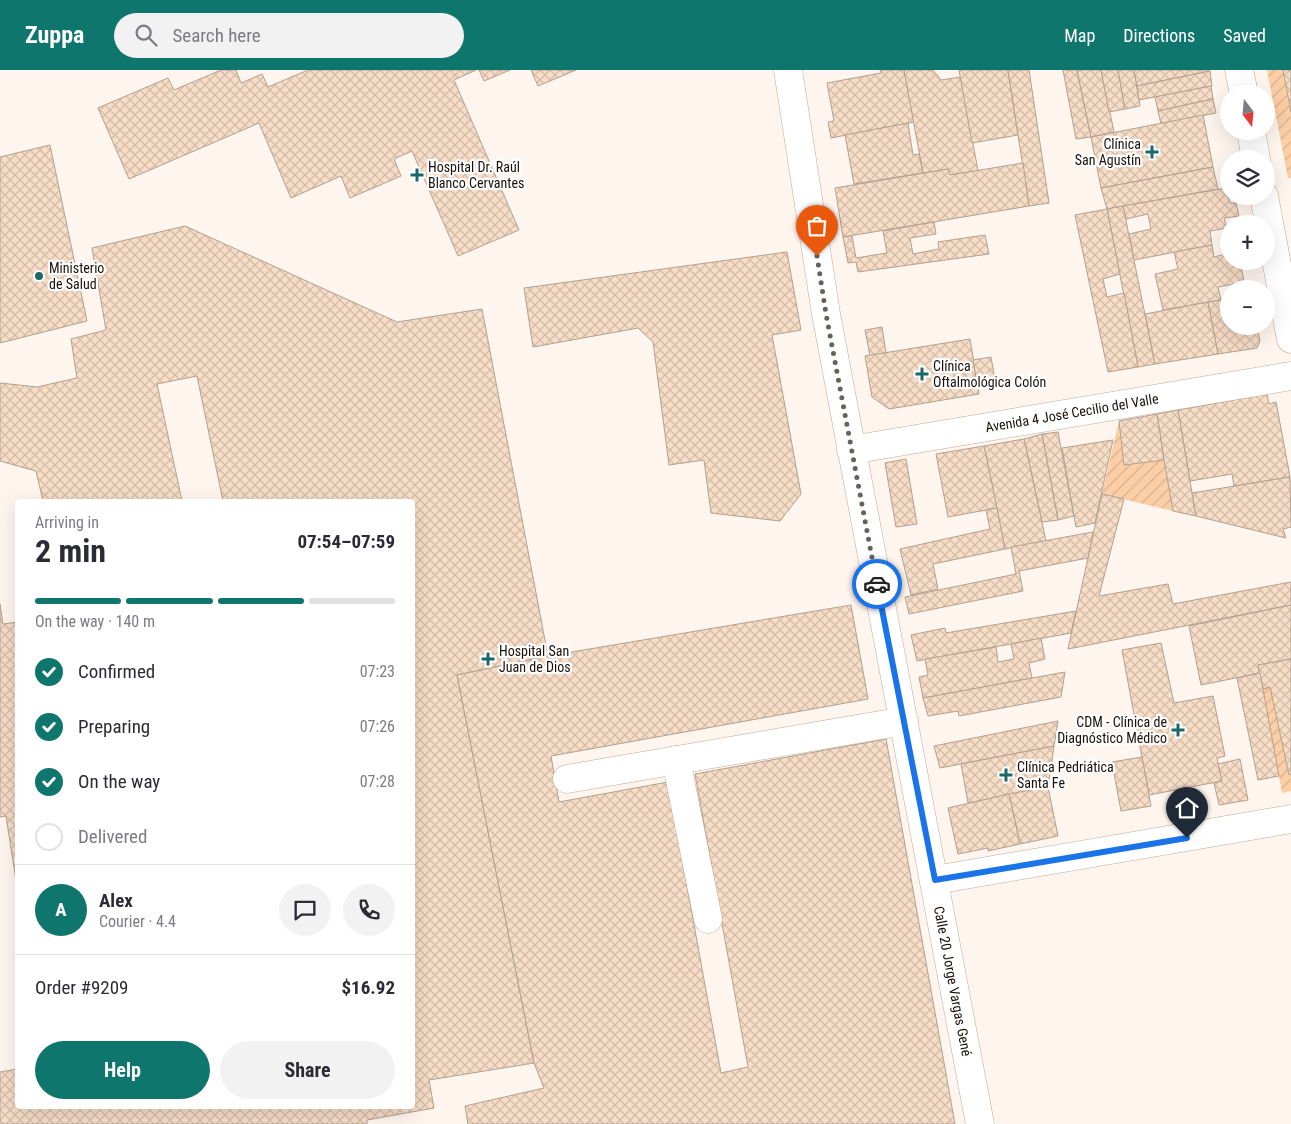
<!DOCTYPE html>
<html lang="en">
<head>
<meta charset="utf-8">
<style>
  :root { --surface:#fff; --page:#f2f2f3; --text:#2b2b33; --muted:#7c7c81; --line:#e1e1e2; --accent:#0f766e }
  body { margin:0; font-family:"Roboto Condensed",sans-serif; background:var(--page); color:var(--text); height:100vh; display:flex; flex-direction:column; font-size:19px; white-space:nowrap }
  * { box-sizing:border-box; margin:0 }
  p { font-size:16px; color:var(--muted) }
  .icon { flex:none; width:28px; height:28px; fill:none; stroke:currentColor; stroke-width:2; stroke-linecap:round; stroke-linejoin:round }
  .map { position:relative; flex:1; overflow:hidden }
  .sheet { position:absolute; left:15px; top:429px; width:400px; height:610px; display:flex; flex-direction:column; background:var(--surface); border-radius:5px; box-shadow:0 5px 20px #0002 }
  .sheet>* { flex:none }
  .needle { width:32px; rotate:164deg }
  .buttons { position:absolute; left:1220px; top:15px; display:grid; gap:10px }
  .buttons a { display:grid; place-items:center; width:55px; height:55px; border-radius:50%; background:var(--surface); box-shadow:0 5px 20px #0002; font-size:25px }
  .pin { position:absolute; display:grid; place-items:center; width:42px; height:42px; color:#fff; margin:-51px -21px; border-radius:50% 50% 50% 0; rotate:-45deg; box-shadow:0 0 5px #0007 }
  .pin .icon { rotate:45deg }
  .courier { position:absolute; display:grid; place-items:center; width:50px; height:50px; margin:-25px; border:4px solid #1a73e8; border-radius:50%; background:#fff; color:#222; box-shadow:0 1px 6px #0007 }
  .summary em { font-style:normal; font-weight:700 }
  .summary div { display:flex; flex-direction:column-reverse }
  .summary { display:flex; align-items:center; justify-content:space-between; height:85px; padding:0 20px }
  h1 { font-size:32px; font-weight:700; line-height:38px }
  .bar { display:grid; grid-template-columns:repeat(4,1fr); gap:8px 5px; align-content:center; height:60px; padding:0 20px }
  .bar i { height:6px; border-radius:4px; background:var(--line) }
  .bar .active { background:var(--accent) }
  .bar p { grid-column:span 4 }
  .line { display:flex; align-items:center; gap:12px; padding:0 20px; border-top:1px solid var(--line) }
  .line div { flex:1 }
  .round { display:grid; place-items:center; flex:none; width:52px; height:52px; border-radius:26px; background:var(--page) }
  ol { padding:0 20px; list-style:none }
  li { display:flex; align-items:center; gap:15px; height:55px }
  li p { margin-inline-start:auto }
  li .icon { padding:5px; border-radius:50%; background:var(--accent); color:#fff; stroke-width:4 }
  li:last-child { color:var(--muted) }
  li i { width:28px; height:28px; border:2px solid var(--line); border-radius:50% }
  .action { display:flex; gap:10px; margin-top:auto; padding:10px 20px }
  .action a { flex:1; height:58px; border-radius:30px; background:var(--accent); color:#fff; font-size:20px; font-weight:700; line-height:58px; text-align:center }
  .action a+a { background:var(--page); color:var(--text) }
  header { display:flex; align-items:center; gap:30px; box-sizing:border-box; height:70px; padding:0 25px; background:var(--accent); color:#fff }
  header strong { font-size:24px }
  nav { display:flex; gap:28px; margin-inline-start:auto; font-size:18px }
  .search { width:350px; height:45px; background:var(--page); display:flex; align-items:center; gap:12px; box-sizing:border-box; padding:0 18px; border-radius:28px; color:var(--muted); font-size:19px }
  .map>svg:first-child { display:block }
  .garden { fill:url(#garden-furrows) }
  .building { fill:url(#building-cross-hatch); stroke:#b3a08e }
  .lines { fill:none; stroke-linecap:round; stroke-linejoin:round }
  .minor-casing { stroke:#beaa99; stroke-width:29 }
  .minor { stroke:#fff; stroke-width:28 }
  .done { stroke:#68615a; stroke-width:5; stroke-dasharray:0 9 }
  .route { stroke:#1a73e8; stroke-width:6 }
  .poi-dot { fill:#1a6869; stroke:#fff; stroke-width:2 }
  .labels { text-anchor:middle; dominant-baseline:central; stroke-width:4.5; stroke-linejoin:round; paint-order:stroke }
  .poi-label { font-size:14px; fill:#18110a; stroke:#fff; text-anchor:start }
  .street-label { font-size:14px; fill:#18110a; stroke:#fff }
</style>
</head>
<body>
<header>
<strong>Zuppa</strong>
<div class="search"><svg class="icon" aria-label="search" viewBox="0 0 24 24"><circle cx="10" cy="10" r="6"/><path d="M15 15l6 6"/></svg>Search here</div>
<nav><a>Map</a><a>Directions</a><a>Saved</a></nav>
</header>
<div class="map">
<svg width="1291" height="1054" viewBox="0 0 1291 1054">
  <defs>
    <pattern id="garden-furrows" width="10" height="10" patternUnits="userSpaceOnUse" patternTransform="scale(1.25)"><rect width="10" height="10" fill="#fccea5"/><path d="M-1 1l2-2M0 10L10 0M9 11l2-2" fill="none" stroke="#d7b08d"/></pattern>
    <pattern id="building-cross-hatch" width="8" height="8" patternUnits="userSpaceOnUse" patternTransform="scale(1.25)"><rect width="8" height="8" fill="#f7dcc6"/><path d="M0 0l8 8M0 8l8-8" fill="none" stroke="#d3bca9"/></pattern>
  </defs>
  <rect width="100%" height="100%" fill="#fef5ee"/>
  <g class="garden">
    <path d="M1267,0H1283L1291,42V108H1288Z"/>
    <path d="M1119,351L1124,395L1164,390L1173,441L1102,424Z"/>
    <path d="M1270,617L1289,704H1291V721L1282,723L1263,619Z"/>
  </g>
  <g class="building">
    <path d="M221,0H236L241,13L262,4L268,17L308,0H476L454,10L519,160L458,186L412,81L394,89L401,106L350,128L341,106L291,128L259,53L129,109L98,38L168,8L174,20Z"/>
    <path d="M479,0H510L484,11Z"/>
    <path d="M531,0H576L538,16Z"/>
    <path d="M880,0H904L914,52L831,68L828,52L834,51L827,13L881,3Z"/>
    <path d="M904,0H933L941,10L961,7L978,101L950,105L948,99L923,103Z"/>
    <path d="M959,0H1008L1018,65L972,73Z"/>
    <path d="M1008,0H1029L1049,133L1029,136Z"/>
    <path d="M1063,0H1077L1091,67L1076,69Z"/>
    <path d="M1077,0H1101L1114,62L1091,67Z"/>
    <path d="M1101,0H1118L1125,39L1109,42Z"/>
    <path d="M1118,0H1134L1140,36L1125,39Z"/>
    <path d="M1134,0H1209L1210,1L1137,16Z"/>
    <path d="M1283,0H1291V42Z"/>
    <path d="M1210,1L1212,16L1139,30L1137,16Z"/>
    <path d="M1211,16L1213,29L1158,41L1155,27Z"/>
    <path d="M1213,29L1216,43L1161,54L1158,41Z"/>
    <path d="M1203,45L1213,97L1101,118L1091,67Z"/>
    <path d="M908,53L913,85L919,84L923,103L854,114L845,65Z"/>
    <path d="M50,75L87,251L0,273V87Z"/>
    <path d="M1023,93L1029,136L843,167L835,118L948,99L950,105Z"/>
    <path d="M1213,97L1218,119L1107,139L1101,118Z"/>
    <path d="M1226,118L1230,133H1236L1239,146L1224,148L1227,158L1210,161L1212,175L1134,190L1129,164L1151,159L1148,144L1126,149L1123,136Z"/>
    <path d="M1123,136L1155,294L1138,297L1107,139Z"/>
    <path d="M1107,139L1120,204L1103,209L1107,227L1124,223L1138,297L1108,302L1075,145Z"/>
    <path d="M934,152L936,164L910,168L913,184L939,179L938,172L985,165L989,184L858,202L856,192L848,193L843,167L852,166L856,188L887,183L883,161Z"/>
    <path d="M185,156L397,252L482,239L548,586L457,605L534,993L429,1010L434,1038L367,1050V1054H0V1002L18,999V1036H412V431H223L197,306L157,314L182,431H43L36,401L0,391V313L37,317L77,308L71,269L106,260L92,178Z"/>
    <path d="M1212,175L1214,187L1229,183V191H1240L1244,212L1218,217L1221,230L1163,240L1155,204L1178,199L1174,182Z"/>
    <path d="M787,182L801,260L772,265L801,424L780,451L711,443L704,390L669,395L653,272L638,258L533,277L524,218Z"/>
    <path d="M1229,229V256H1257L1260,271L1257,278L1218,284L1208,232Z"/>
    <path d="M1208,232L1218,284L1155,294L1145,244Z"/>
    <path d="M882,257L886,283L870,286L865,260Z"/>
    <path d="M970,269L979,324L889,339L872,327L865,286Z"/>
    <path d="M991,287L996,315L978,318L973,290Z"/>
    <path d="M1267,324L1269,334L1276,332L1290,407L1234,416L1232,404L1190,411L1178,340Z"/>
    <path d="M1178,340L1190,411L1196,446L1173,441L1164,390L1157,344Z"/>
    <path d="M1157,344L1164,390L1124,395L1119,351Z"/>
    <path d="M1058,362L1074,446L1058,450L1042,364Z"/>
    <path d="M1042,364L1058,450L1042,452L1024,369Z"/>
    <path d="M1024,369L1046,471L1005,479L984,376Z"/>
    <path d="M1113,370L1095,453L1076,457L1062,378Z"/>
    <path d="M984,376L997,438L948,447L936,384Z"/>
    <path d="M906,389L917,454L896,457L885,393Z"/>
    <path d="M1290,407L1291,457L1283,459L1286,468L1196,446L1192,423Z"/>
    <path d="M1102,424L1124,429L1099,526L1168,514L1173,534L1291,512V535L1068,579Z"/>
    <path d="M997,438L1005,479L933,494L938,519L911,525L900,479L990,459L986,440Z"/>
    <path d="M1093,462L1088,488L1019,501L1023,521L909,544L905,527L1016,504L1011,477Z"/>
    <path d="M0,534L3,554L18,552V823L6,746L0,747Z"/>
    <path d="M851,535L868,629L551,686L559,732L668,712L721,1003L748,997L695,704L886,669L955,1054H468L465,1036L544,1018L534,993L457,605L548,586Z"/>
    <path d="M1291,535V589L1258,595L1260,603L1201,615L1189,556Z"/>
    <path d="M1076,541L1071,563L917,591L911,565L945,558L946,563Z"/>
    <path d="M1041,568L1045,589L1029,593L1032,608L923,628L919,607L928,605L925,589L996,577L998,592L1014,589L1011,574Z"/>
    <path d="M1161,573L1174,633L1213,626L1225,686L1217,688L1222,711L1149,725L1122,580Z"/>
    <path d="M1291,589V704L1289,705L1270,617L1263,619L1258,595Z"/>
    <path d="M1065,602L1061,627L959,646L958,641L928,646L923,628Z"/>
    <path d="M1260,603L1279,706L1258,710L1237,608Z"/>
    <path d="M1058,651L1054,676L940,698L934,676Z"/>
    <path d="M1054,676L1048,717L968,733L961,694Z"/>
    <path d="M1142,687L1151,736L1121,741L1112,692Z"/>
    <path d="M1240,689L1248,730L1219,735L1214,713L1222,711L1218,694Z"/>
    <path d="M1048,717L1058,766L1020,774L1009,724Z"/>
    <path d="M1009,724L1020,774L988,781V778L958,784L948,738Z"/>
  </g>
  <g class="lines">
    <defs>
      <g id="minor">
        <path id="s1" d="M788,0L826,244L980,1054"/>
        <path d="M1239,0L1244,24"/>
        <path d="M1251,61L1256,89"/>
        <path d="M1264,126L1291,269"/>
        <path id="s2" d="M851,380L1291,306"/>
        <path d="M676,690L708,849"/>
        <path d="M567,709L904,651"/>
        <path d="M935,810L1291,749"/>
      </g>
    </defs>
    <use href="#minor" class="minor-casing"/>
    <use href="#minor" class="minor"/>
  </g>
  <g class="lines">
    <path class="done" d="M817,186L826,244L877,514"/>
    <path class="route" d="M877,514L935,810L1187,768"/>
  </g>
  <g class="poi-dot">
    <path d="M1149.5 74.5h5v5h5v5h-5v5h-5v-5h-5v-5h5z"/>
    <path d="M414.5 97.5h5v5h5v5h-5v5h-5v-5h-5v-5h5z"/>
    <circle cx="39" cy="206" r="5"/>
    <path d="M919.5 296.5h5v5h5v5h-5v5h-5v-5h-5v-5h5z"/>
    <path d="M485.5 581.5h5v5h5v5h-5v5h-5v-5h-5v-5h5z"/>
    <path d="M1175.5 652.5h5v5h5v5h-5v5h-5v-5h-5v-5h5z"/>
    <path d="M1003.5 697.5h5v5h5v5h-5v5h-5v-5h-5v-5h5z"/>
  </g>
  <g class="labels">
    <g class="poi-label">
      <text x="1141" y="74" text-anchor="end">Clínica<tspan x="1141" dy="16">San Agustín</tspan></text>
      <text x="428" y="97">Hospital Dr. Raúl<tspan x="428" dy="16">Blanco Cervantes</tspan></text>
      <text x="49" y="198">Ministerio<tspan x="49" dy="16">de Salud</tspan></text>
      <text x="933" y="296">Clínica<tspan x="933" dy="16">Oftalmológica Colón</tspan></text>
      <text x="499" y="581">Hospital San<tspan x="499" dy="16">Juan de Dios</tspan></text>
      <text x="1167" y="652" text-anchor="end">CDM - Clínica de<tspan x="1167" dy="16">Diagnóstico Médico</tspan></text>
      <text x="1017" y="697">Clínica Pedriática<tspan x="1017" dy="16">Santa Fe</tspan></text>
    </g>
    <g class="street-label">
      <text stroke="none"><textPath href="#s2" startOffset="224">Avenida 4 José Cecilio del Valle</textPath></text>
      <text stroke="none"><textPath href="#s1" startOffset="926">Calle 20 Jorge Vargas Gené</textPath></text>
    </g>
  </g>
</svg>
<div class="buttons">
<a><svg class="needle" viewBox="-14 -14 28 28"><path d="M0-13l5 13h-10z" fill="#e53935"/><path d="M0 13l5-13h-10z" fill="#7c7c81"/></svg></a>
<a><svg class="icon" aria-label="layers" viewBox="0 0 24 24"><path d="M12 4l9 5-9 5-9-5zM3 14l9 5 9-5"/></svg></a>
<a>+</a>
<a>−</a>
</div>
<div class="pin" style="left:817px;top:186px;background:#ea580c"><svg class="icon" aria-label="bag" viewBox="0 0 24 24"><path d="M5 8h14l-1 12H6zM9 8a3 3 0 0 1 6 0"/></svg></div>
<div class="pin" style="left:1187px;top:768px;background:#1f2937"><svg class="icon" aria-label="home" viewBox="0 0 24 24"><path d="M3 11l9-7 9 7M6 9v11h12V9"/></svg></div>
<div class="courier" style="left:877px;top:514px"><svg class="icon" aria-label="car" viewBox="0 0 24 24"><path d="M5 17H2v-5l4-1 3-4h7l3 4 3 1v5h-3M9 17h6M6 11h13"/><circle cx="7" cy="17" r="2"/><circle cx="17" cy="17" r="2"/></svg></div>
<section class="sheet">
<div class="summary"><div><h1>2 min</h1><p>Arriving in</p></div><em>07:54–07:59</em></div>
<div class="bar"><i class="active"></i><i class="active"></i><i class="active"></i><i></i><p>On the way · 140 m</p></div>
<ol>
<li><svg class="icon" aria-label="check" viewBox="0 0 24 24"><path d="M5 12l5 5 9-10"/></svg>Confirmed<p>07:23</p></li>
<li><svg class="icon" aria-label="check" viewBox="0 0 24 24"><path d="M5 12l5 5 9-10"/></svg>Preparing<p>07:26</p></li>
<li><svg class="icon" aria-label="check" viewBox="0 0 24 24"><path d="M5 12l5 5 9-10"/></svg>On the way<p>07:28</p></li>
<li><i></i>Delivered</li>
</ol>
<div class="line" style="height:90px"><b class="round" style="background:var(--accent);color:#fff">A</b><div><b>Alex</b><p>Courier · 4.4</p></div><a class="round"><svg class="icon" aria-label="chat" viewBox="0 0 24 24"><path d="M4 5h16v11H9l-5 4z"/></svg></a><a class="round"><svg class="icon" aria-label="phone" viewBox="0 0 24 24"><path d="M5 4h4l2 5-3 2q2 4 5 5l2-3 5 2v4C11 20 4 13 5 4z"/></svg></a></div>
<div class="line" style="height:65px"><div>Order #9209</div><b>$16.92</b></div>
<div class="action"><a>Help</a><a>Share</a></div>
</section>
</div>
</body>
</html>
